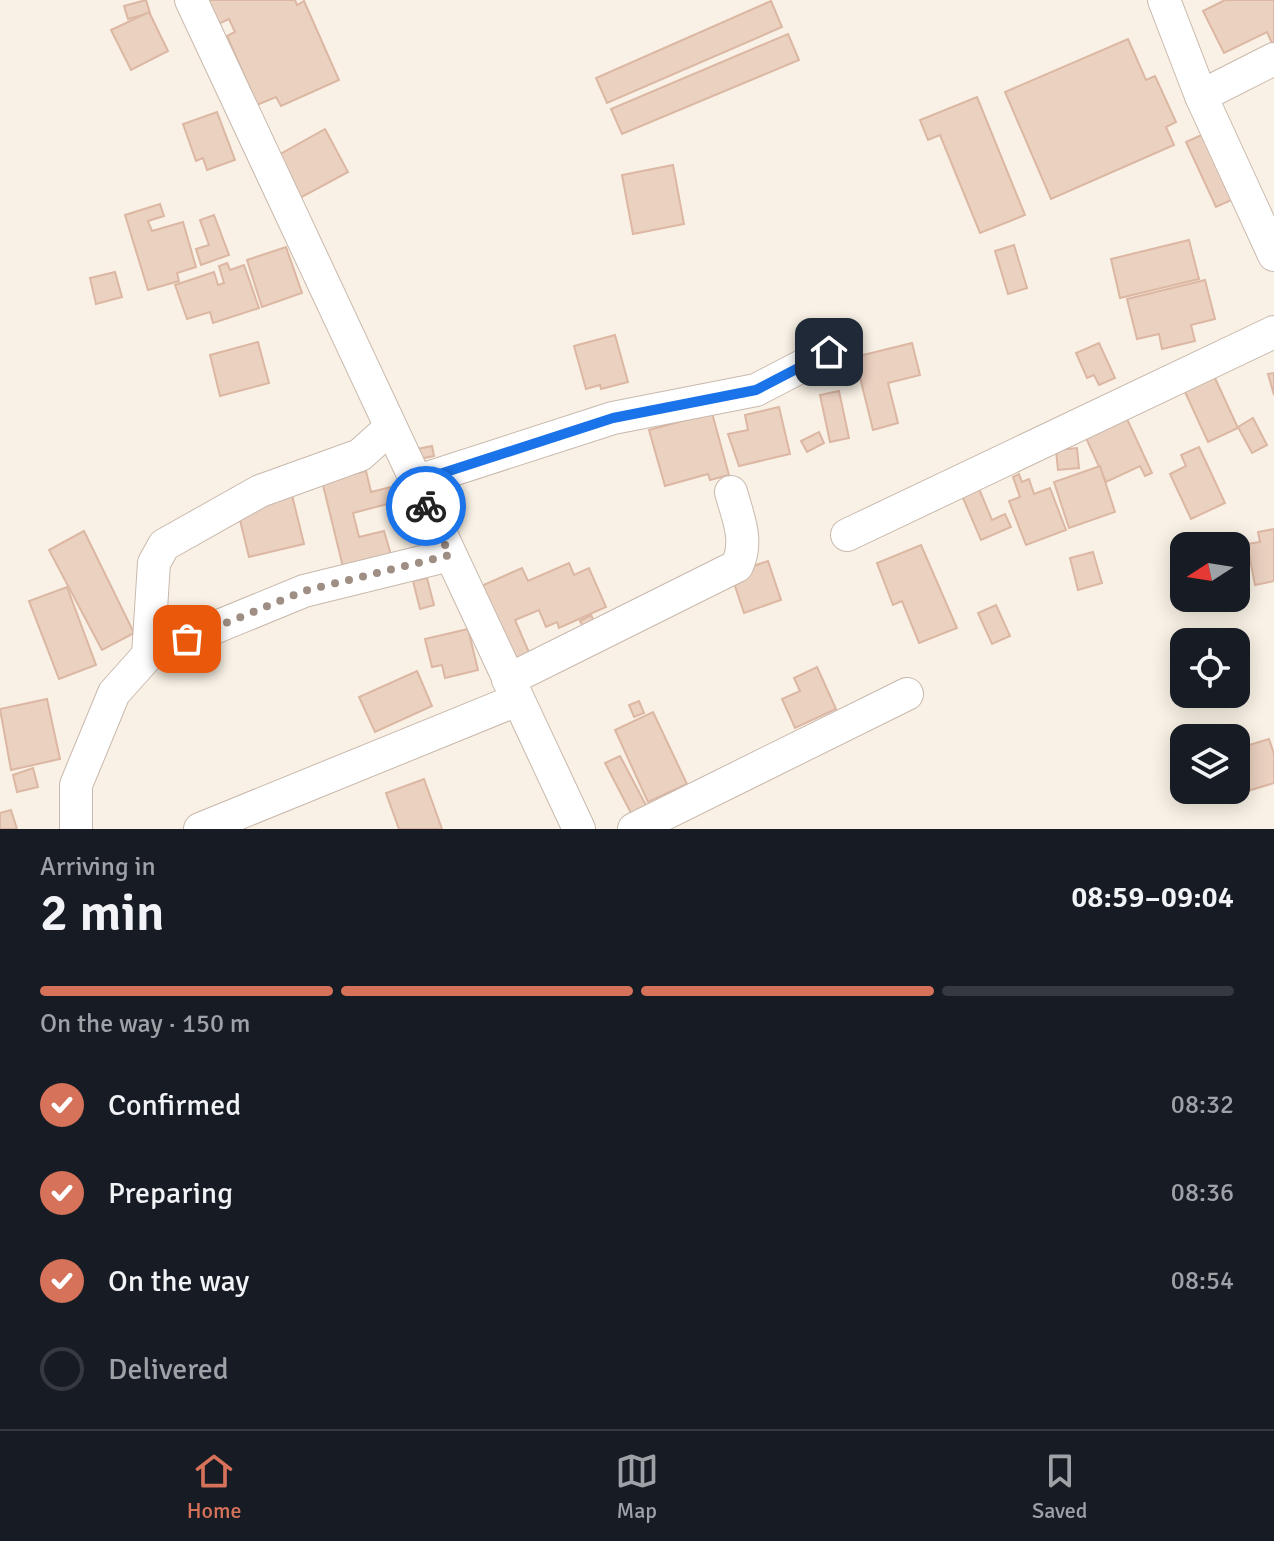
<!DOCTYPE html>
<html lang="en">
<head>
<meta charset="utf-8">
<style>
  :root { --surface:#171b24; --page:#242831; --text:#f1f3f6; --muted:#9ea1a6; --line:#363941; --accent:#d57259 }
  body { margin:0; font-family:Signika,sans-serif; background:var(--page); color:var(--text); height:100vh; display:flex; flex-direction:column; font-size:30px; white-space:nowrap }
  * { box-sizing:border-box; margin:0 }
  p { font-size:26px; color:var(--muted) }
  .icon { flex:none; width:44px; height:44px; fill:none; stroke:currentColor; stroke-width:2; stroke-linecap:round; stroke-linejoin:round }
  .map { position:relative; height:829px; overflow:hidden }
  .side { display:flex; flex-direction:column; background:var(--surface); flex:1 }
  .side>* { flex:none }
  .needle { width:52px; rotate:258deg }
  .controls { position:absolute; left:1170px; top:532px; display:grid; gap:16px }
  .controls a { display:grid; place-items:center; width:80px; height:80px; border-radius:16px; background:var(--surface); box-shadow:0 4px 20px #0003; font-size:40px }
  .pin { position:absolute; display:grid; place-items:center; width:68px; height:68px; color:#fff; margin:-34px; border-radius:16px; box-shadow:0 4px 12px #0006 }
  .courier { position:absolute; display:grid; place-items:center; width:80px; height:80px; margin:-40px; border:6px solid #1a73e8; border-radius:50%; background:#fff; color:#222; box-shadow:0 2px 10px #0007 }
  .headline em { font-style:normal; font-weight:600 }
  .headline div { display:flex; flex-direction:column-reverse }
  .headline { display:flex; align-items:center; justify-content:space-between; height:136px; padding:0 40px }
  h1 { font-size:52px; font-weight:600; line-height:60px }
  .bar { display:grid; grid-template-columns:repeat(4,1fr); gap:12px 8px; align-content:center; height:96px; padding:0 40px }
  .bar i { height:10px; border-radius:6px; background:var(--line) }
  .bar .on { background:var(--accent) }
  .bar p { grid-column:span 4 }
  ol { padding:0 40px; list-style:none }
  li { display:flex; align-items:center; gap:24px; height:88px }
  li p { margin-inline-start:auto }
  li .icon { padding:8px; border-radius:50%; background:var(--accent); color:#fff; stroke-width:4 }
  li:last-child { color:var(--muted) }
  li i { width:44px; height:44px; border:4px solid var(--line); border-radius:50% }
  .tab-bar { display:flex; justify-content:space-around; align-items:center; height:112px; border-top:2px solid var(--line); background:var(--surface); font-size:22px; color:var(--muted) }
  .tab-bar a { display:grid; justify-items:center; gap:4px }
  .tab-bar .on { color:var(--accent) }
  .map>svg:first-child { display:block }
  .building { fill:#ebd1c0; stroke:#dcb7a3; stroke-width:2 }
  .lines { fill:none; stroke-linecap:round; stroke-linejoin:round }
  .minor-casing { stroke:#c9b9ad; stroke-width:34 }
  .minor { stroke:#fff; stroke-width:32 }
  .done { stroke:#9f8e83; stroke-width:8; stroke-dasharray:0 14.4 }
  .route { stroke:#1a73e8; stroke-width:10 }
</style>
</head>
<body>
<div class="map">
<svg width="1274" height="829" viewBox="0 0 1274 829">
  <rect width="100%" height="100%" fill="#f9f1e5"/>
  <g class="building">
    <path d="M146,0L150,13L128,19L124,6Z"/>
    <path d="M205,0H295L297,5L304,1L339,80L281,106L276,97L257,105L227,36L235,32L229,19L216,25Z"/>
    <path d="M1225,0H1274V48L1267,32L1224,53L1203,11Z"/>
    <path d="M771,1L782,27L607,103L596,78Z"/>
    <path d="M149,12L168,51L131,70L111,30Z"/>
    <path d="M788,34L799,60L622,134L611,109Z"/>
    <path d="M1128,39L1146,80L1155,76L1176,122L1166,127L1174,145L1051,199L1005,92Z"/>
    <path d="M977,97L1025,215L980,233L940,135L928,140L920,120Z"/>
    <path d="M217,112L235,160L207,170L203,158L196,161L183,124Z"/>
    <path d="M325,129L348,172L300,198L277,156Z"/>
    <path d="M1208,132L1238,197L1216,207L1186,142Z"/>
    <path d="M673,165L684,224L633,234L622,175Z"/>
    <path d="M160,204L164,216L148,221L152,231L183,222L196,267L177,273L179,281L148,290L125,215Z"/>
    <path d="M214,215L229,255L201,265L196,249L209,245L200,220Z"/>
    <path d="M1189,240L1199,279L1120,298L1111,259Z"/>
    <path d="M1014,245L1027,288L1008,294L995,251Z"/>
    <path d="M286,247L302,293L262,307L247,260Z"/>
    <path d="M227,263L230,270L244,265L259,308L213,323L210,312L187,319L175,285L214,272L218,285L224,283L219,266Z"/>
    <path d="M115,272L122,297L96,304L90,278Z"/>
    <path d="M1205,280L1215,319L1191,325L1195,341L1162,349L1159,334L1137,339L1127,299Z"/>
    <path d="M615,335L628,382L601,389L600,385L586,389L574,346Z"/>
    <path d="M258,342L269,383L220,396L210,355Z"/>
    <path d="M912,343L920,375L888,383L898,423L873,430L855,357Z"/>
    <path d="M1099,343L1115,378L1099,385L1094,375L1087,378L1076,353Z"/>
    <path d="M1209,365L1238,428L1208,442L1179,379Z"/>
    <path d="M1274,373V395L1268,374Z"/>
    <path d="M839,391L849,438L830,442L820,395Z"/>
    <path d="M779,407L790,454L739,466L728,434L748,430L745,415Z"/>
    <path d="M712,413L729,475L710,480L708,474L665,486L649,430Z"/>
    <path d="M1253,418L1267,445L1252,453L1238,427Z"/>
    <path d="M1127,419L1152,473L1145,476L1140,466L1106,482L1086,438Z"/>
    <path d="M819,432L824,443L807,452L801,441Z"/>
    <path d="M432,446L434,456L419,459L417,449Z"/>
    <path d="M1199,447L1225,503L1191,519L1170,474L1186,466L1181,455Z"/>
    <path d="M1077,448L1079,468L1058,470L1056,450Z"/>
    <path d="M1100,466L1115,512L1069,528L1054,482Z"/>
    <path d="M366,471L371,492L399,485L403,500L353,513L359,537L384,531L391,555L343,567L322,481Z"/>
    <path d="M1019,474L1022,482L1029,479L1034,494L1050,488L1066,530L1026,545L1009,501L1020,497L1013,477Z"/>
    <path d="M977,484L992,520L1005,514L1011,527L981,540L960,491Z"/>
    <path d="M292,495L304,544L249,557L237,508Z"/>
    <path d="M1274,529V581L1255,585L1247,544L1260,542L1258,532Z"/>
    <path d="M84,531L134,633L102,650L49,550Z"/>
    <path d="M921,545L957,628L919,643L902,601L893,605L877,563Z"/>
    <path d="M1093,552L1102,583L1078,590L1070,558Z"/>
    <path d="M768,561L781,600L744,613L733,580L747,568Z"/>
    <path d="M569,563L574,575L589,568L606,607L559,628L557,622L546,627L539,610L515,620L531,657L514,665L479,587L522,568L528,581Z"/>
    <path d="M427,578L434,605L420,609L413,581Z"/>
    <path d="M67,587L96,665L59,679L29,601Z"/>
    <path d="M996,605L1010,636L992,644L978,613Z"/>
    <path d="M591,615L595,623L584,629L580,621Z"/>
    <path d="M468,629L478,670L445,678L442,665L432,667L425,639Z"/>
    <path d="M817,667L836,709L795,728L782,699L800,691L794,678Z"/>
    <path d="M417,671L432,706L375,732L359,697Z"/>
    <path d="M47,699L60,759L11,770L0,709Z"/>
    <path d="M639,701L644,713L634,717L629,705Z"/>
    <path d="M653,712L687,784L648,802L615,730Z"/>
    <path d="M1269,739L1274,754V783L1231,796L1229,790H1236V749Z"/>
    <path d="M620,756L647,807L632,815L605,763Z"/>
    <path d="M33,768L38,787L17,792L13,775Z"/>
    <path d="M424,779L442,829H399L386,793Z"/>
    <path d="M11,810L17,829H0V813Z"/>
  </g>
  <g class="lines">
    <defs>
      <g id="minor">
        <path d="M191,0L579,829"/>
        <path d="M1164,0L1201,96L1274,255"/>
        <path d="M1201,96L1274,59"/>
        <path d="M415,482L613,418L756,390L829,352"/>
        <path d="M847,535L1274,332"/>
        <path d="M148,655L154,563L164,545L260,491L360,455L390,428"/>
        <path d="M508,680L737,566C749,540 738,518 731,492"/>
        <path d="M76,829V785L114,693L148,655L304,591L450,555"/>
        <path d="M200,829L517,700"/>
        <path d="M634,829L907,694"/>
      </g>
    </defs>
    <use href="#minor" class="minor-casing"/>
    <use href="#minor" class="minor"/>
  </g>
  <g class="lines">
    <path class="done" d="M187,639L304,591L450,555L426,506"/>
    <path class="route" d="M426,506L415,482L613,418L756,390L829,352"/>
  </g>
</svg>
<div class="controls">
<a><svg class="needle" viewBox="-14 -14 28 28"><path d="M0-13l5 13h-10z" fill="#e53935"/><path d="M0 13l5-13h-10z" fill="#9ea1a6"/></svg></a>
<a><svg class="icon" aria-label="locate" viewBox="0 0 24 24"><circle cx="12" cy="12" r="6"/><path d="M12 2v4M12 18v4M2 12h4M18 12h4"/></svg></a>
<a><svg class="icon" aria-label="layers" viewBox="0 0 24 24"><path d="M12 4l9 5-9 5-9-5zM3 14l9 5 9-5"/></svg></a>
</div>
<div class="pin" style="left:187px;top:639px;background:#ea580c"><svg class="icon" aria-label="bag" viewBox="0 0 24 24"><path d="M5 8h14l-1 12H6zM9 8a3 3 0 0 1 6 0"/></svg></div>
<div class="pin" style="left:829px;top:352px;background:#1f2937"><svg class="icon" aria-label="home" viewBox="0 0 24 24"><path d="M3 11l9-7 9 7M6 9v11h12V9"/></svg></div>
<div class="courier" style="left:426px;top:506px"><svg class="icon" aria-label="bike" viewBox="0 0 24 24"><circle cx="6" cy="16" r="4"/><circle cx="18" cy="16" r="4"/><path d="M6 16l4-8h5l3 8M10 8l3 8H6M13 5h3"/></svg></div>
</div>
<section class="side">
<div class="headline"><div><h1>2 min</h1><p>Arriving in</p></div><em>08:59–09:04</em></div>
<div class="bar"><i class="on"></i><i class="on"></i><i class="on"></i><i></i><p>On the way · 150 m</p></div>
<ol>
<li><svg class="icon" aria-label="check" viewBox="0 0 24 24"><path d="M5 12l5 5 9-10"/></svg>Confirmed<p>08:32</p></li>
<li><svg class="icon" aria-label="check" viewBox="0 0 24 24"><path d="M5 12l5 5 9-10"/></svg>Preparing<p>08:36</p></li>
<li><svg class="icon" aria-label="check" viewBox="0 0 24 24"><path d="M5 12l5 5 9-10"/></svg>On the way<p>08:54</p></li>
<li><i></i>Delivered</li>
</ol>
</section>
<nav class="tab-bar">
<a class="on"><svg class="icon" aria-label="home" viewBox="0 0 24 24"><path d="M3 11l9-7 9 7M6 9v11h12V9"/></svg>Home</a>
<a><svg class="icon" aria-label="map" viewBox="0 0 24 24"><path d="M3 6l6-2 6 2 6-2v14l-6 2-6-2-6 2zM9 4v14M15 6v14"/></svg>Map</a>
<a><svg class="icon" aria-label="saved" viewBox="0 0 24 24"><path d="M7 4h10v16l-5-4-5 4z"/></svg>Saved</a>
</nav>
</body>
</html>
